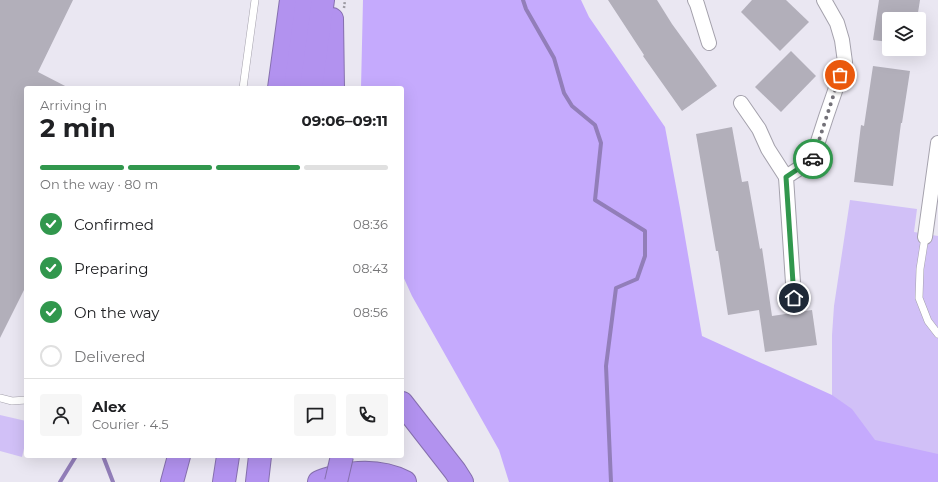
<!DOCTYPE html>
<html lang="en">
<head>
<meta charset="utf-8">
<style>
  :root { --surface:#fff; --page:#f6f6f6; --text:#202124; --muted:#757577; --line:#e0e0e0; --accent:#31974d }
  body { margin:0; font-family:Montserrat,sans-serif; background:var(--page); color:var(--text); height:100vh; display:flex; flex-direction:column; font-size:15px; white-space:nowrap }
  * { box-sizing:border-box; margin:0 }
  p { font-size:13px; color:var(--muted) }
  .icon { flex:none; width:22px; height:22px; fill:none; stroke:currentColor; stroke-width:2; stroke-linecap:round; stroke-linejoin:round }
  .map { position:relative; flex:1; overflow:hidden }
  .drawer { position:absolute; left:24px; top:86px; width:380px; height:372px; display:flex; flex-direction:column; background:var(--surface); border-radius:4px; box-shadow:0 4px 16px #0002 }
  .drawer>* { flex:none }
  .controls { position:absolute; left:882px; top:12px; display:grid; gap:8px }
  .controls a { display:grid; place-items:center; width:44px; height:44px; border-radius:4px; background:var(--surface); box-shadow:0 4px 16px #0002; font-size:20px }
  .pin { position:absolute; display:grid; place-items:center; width:34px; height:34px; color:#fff; margin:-17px; border:2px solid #fff; border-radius:50%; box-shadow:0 1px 4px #0007 }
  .courier { position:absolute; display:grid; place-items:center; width:40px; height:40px; margin:-20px; border:3px solid #31974d; border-radius:50%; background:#fff; color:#222; box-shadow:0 1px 5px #0007 }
  .summary em { font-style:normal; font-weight:700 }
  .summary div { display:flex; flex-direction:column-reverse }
  .summary { display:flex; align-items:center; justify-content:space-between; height:68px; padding:0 16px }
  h1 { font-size:26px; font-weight:700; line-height:30px }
  .bar { display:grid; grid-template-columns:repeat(4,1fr); gap:6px 4px; align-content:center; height:48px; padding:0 16px }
  .bar i { height:5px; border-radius:3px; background:var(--line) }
  .bar .current { background:var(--accent) }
  .bar p { grid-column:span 4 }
  .line { display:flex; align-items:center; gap:10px; padding:0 16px; border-top:1px solid var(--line) }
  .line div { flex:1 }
  .round { display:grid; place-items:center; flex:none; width:42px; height:42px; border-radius:4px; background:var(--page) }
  ol { padding:0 16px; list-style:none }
  li { display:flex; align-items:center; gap:12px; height:44px }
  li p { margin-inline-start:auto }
  li .icon { padding:4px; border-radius:50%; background:var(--accent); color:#fff; stroke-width:4 }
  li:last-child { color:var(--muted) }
  li i { width:22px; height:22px; border:2px solid var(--line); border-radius:50% }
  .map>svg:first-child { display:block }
  .green { fill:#d1c0f7 }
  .forest { fill:#c5aafd }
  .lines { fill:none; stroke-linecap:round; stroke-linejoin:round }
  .stream { stroke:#927eb9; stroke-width:4 }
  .building { fill:#b2afba }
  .lane-casing { stroke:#a4a1ac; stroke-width:8 }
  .street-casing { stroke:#a4a1ac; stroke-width:16 }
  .highway-casing { stroke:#8670ae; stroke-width:24 }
  .path { stroke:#9d9ba3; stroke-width:2.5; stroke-dasharray:2 2; stroke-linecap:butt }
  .lane { stroke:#fff; stroke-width:7 }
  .street { stroke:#fff; stroke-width:14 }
  .highway { stroke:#b292ef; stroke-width:22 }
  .highway-bridge-casing { stroke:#8670ae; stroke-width:24; stroke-linecap:butt }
  .highway-bridge { stroke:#b292ef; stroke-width:22 }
  .done { stroke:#737178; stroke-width:4; stroke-dasharray:0 7.2 }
  .route { stroke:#31974d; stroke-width:5 }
</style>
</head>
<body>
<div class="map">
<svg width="938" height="482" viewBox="0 0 938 482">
  <rect width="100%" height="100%" fill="#eae7f2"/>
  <g class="green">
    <path d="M850,200L917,209L914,232L938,236V482L838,430L832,395V335L834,306Z"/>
    <path d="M0,415L26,421V440L22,457L0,451Z"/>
  </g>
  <path class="forest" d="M363,0H581L589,17L665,127L680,208L702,336L832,395L852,409L875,440L938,454V482H509L499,450L412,296L402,274V88H361Z"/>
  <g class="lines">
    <g class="stream">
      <path d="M523,0L526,9L554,58L564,93L572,106L595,125L601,143L595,200L645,231V256L637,279L616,288L606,366L611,482"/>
      <path d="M103,456L113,482"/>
      <path d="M60,482L76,456H83"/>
    </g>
  </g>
  <g class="building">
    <path d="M0,0H73L38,72L69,88H26V286L0,338Z"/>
    <path d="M608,0H657L672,24L717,86L682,111L643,56L644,55Z"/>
    <path d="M752,0H786L809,22L780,51L741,12Z"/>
    <path d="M879,0H920L917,19H889V42L873,40Z"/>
    <path d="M791,51L816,76L781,112L755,87Z"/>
    <path d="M873,66L910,71L902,123H901L893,186L854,182L861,125L864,126Z"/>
    <path d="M732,127L742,182L748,181L760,249L762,248L772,316L812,310L817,345L765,352L759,310L728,315L718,251H716L696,134Z"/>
  </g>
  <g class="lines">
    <defs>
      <g id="lane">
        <path d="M243,88L255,0"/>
        <path d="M925,237L920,269L919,298L928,321L938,334"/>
        <path d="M0,398L12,401L26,400"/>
      </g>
      <g id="street">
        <path d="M695,0L697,4L709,43"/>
        <path d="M741,103L759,129L768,149L786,177"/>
        <path d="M925,237L938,143"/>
        <path d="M794,298L786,177L812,160L826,117L845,62L842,40L837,23L824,0"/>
      </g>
      <g id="highway">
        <path d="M332,19L333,88"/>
        <path d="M279,88L291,0"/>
        <path d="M295,88L307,0"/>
        <path d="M311,88L323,0"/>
        <path d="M402,403L455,471L462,482"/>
        <path d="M172,482L179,456"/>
        <path d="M224,482L228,456"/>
        <path d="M257,482L260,456"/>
        <path d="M319,482C325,479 331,478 337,476C360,471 384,471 405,482"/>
      </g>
    </defs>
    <use href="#lane" class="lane-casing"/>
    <use href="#street" class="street-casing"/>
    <use href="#highway" class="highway-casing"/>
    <path class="path" d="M344,8L345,0"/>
    <use href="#lane" class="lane"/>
    <use href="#street" class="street"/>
    <use href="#highway" class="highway"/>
    <defs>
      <path id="highway-bridge" d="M336,482L342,456"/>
    </defs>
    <use href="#highway-bridge" class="highway-bridge-casing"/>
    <use href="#highway-bridge" class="highway-bridge"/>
  </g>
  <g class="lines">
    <path class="done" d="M813,159L840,75"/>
    <path class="route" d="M794,298L786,177L813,159"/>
  </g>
</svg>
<div class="controls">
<a><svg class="icon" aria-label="layers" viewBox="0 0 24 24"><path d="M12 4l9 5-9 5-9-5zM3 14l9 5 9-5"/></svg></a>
</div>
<div class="pin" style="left:840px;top:75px;background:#ea580c"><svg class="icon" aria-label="bag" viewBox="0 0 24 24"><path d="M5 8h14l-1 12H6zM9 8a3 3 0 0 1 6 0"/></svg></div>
<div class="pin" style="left:794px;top:298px;background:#1f2937"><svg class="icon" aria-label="home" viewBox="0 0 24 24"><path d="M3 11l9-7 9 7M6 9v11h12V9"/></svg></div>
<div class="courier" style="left:813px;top:159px"><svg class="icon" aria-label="car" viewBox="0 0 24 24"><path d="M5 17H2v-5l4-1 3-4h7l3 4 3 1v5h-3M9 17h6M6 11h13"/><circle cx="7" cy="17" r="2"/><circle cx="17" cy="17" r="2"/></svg></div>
<section class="drawer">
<div class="summary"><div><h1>2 min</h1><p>Arriving in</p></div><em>09:06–09:11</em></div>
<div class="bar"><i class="current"></i><i class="current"></i><i class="current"></i><i></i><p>On the way · 80 m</p></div>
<ol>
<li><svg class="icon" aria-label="check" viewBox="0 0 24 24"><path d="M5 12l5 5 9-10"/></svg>Confirmed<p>08:36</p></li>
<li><svg class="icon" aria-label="check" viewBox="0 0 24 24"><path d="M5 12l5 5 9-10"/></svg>Preparing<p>08:43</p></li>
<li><svg class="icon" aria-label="check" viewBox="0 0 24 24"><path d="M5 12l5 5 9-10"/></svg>On the way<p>08:56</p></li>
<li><i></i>Delivered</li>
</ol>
<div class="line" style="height:72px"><a class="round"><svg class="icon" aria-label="person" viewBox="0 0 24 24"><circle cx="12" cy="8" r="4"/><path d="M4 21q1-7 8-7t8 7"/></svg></a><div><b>Alex</b><p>Courier · 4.5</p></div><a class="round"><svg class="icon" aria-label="chat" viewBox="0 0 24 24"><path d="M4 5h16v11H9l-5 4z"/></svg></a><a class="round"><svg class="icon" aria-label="phone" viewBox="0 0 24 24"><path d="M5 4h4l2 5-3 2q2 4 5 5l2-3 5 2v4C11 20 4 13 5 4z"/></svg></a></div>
</section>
</div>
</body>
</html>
